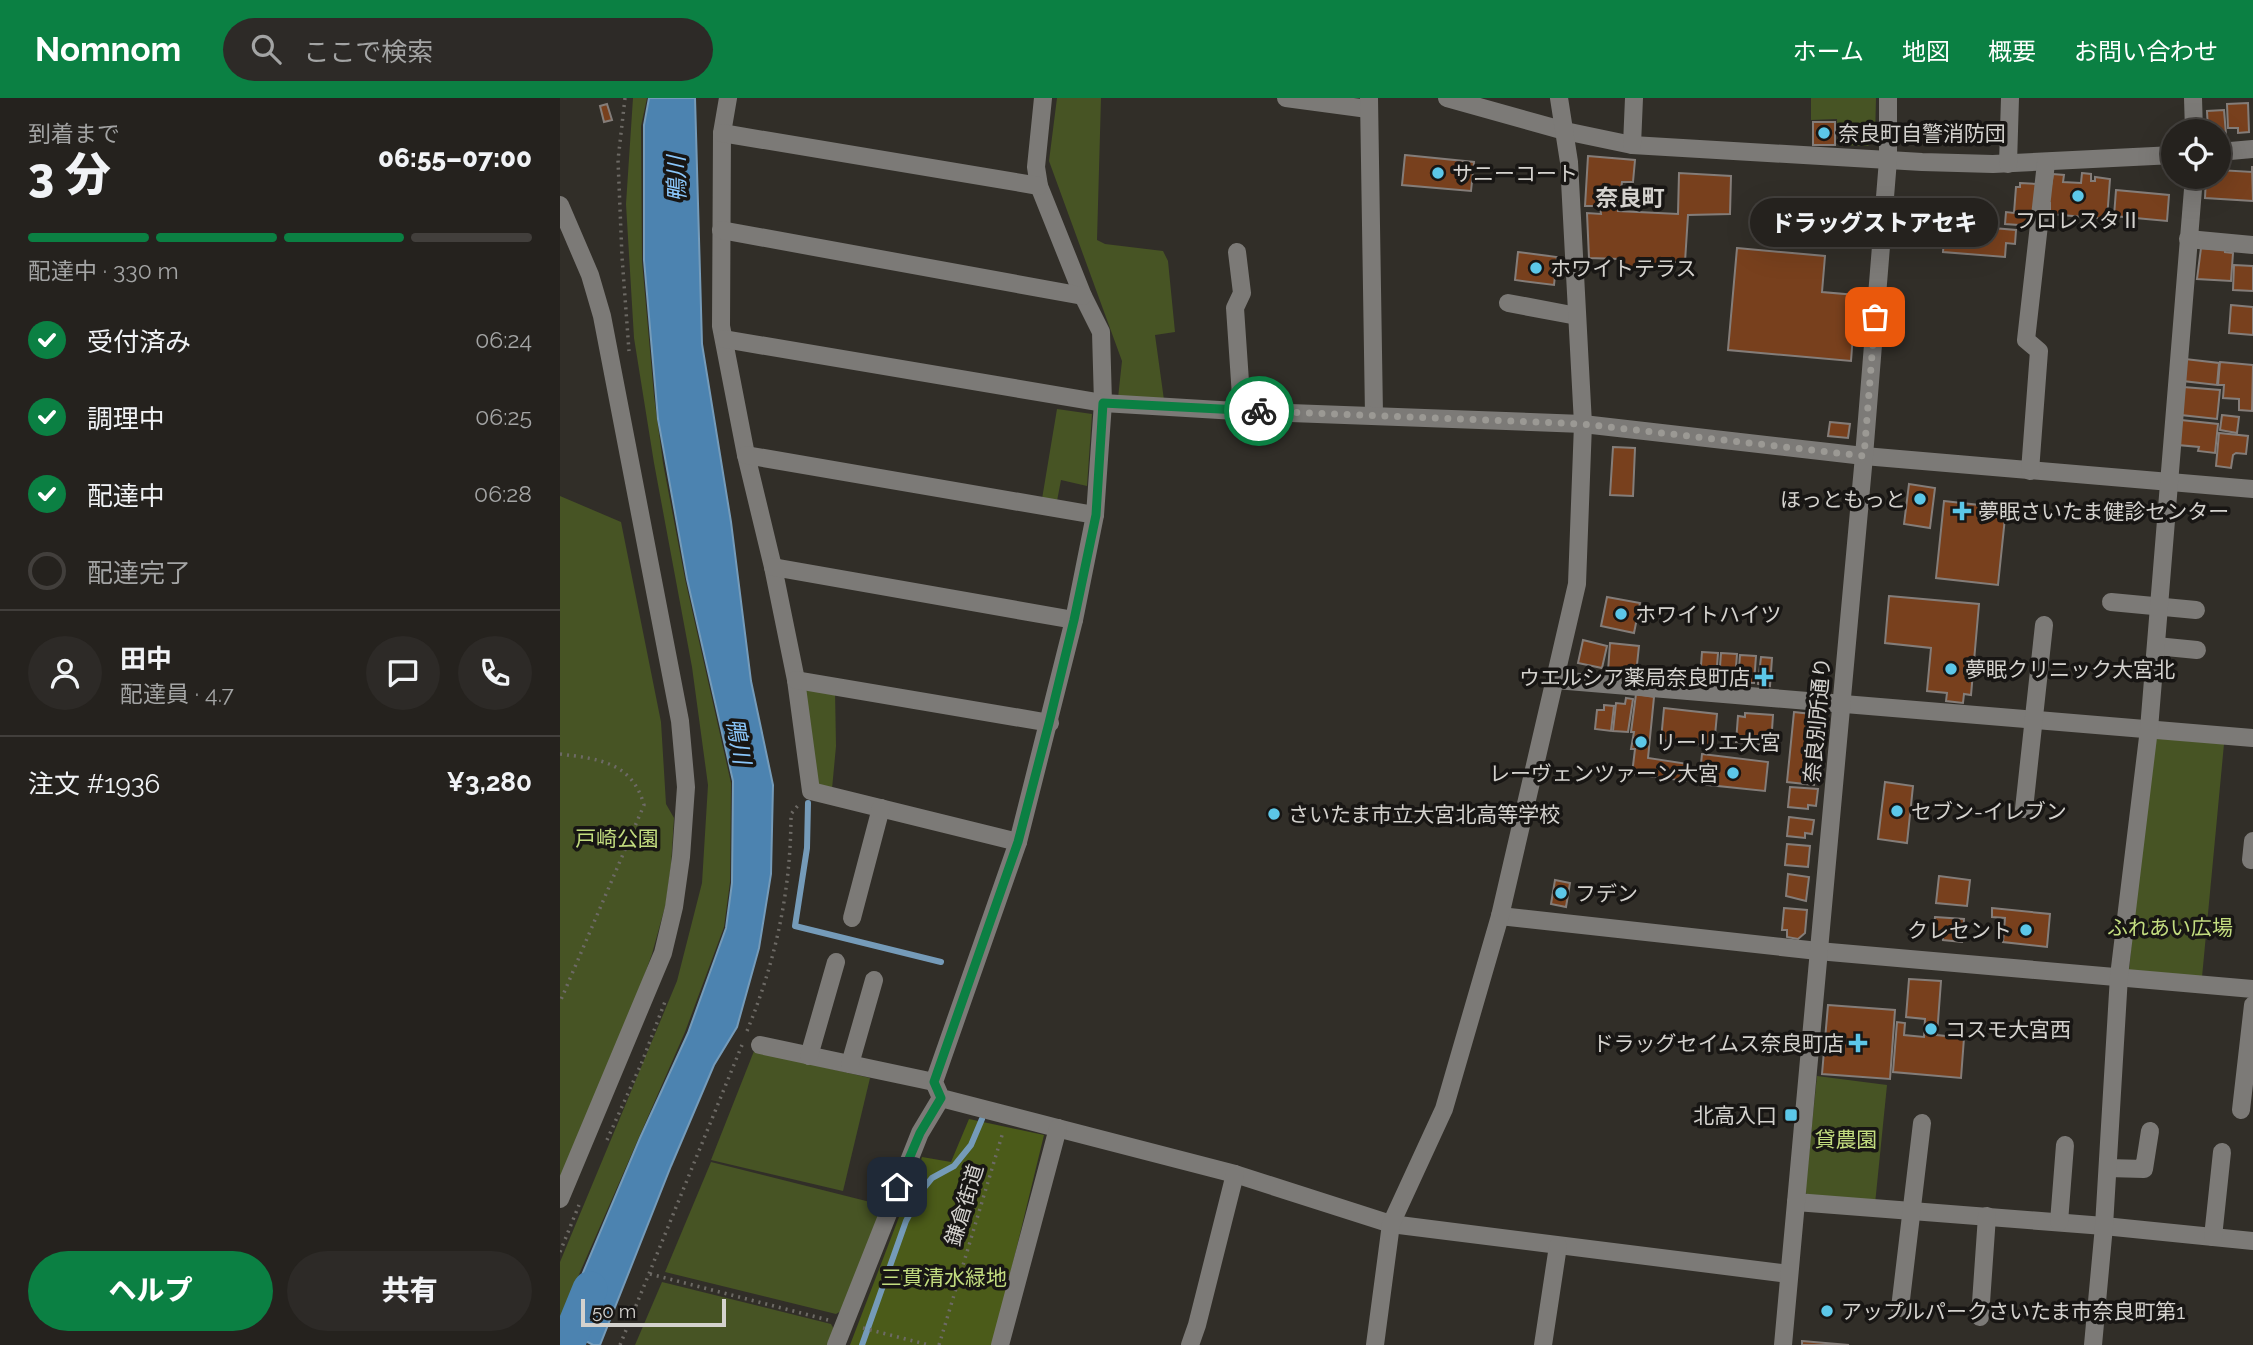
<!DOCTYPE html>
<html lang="ja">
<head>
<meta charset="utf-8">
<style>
  :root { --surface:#25221e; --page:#2d2a27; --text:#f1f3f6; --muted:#a3a4a4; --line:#423f3c; --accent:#0b8043 }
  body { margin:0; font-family:Raleway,"Noto Sans JP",sans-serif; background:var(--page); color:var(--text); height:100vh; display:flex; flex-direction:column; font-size:26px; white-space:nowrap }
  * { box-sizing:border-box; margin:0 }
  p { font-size:23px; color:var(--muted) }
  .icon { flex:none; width:38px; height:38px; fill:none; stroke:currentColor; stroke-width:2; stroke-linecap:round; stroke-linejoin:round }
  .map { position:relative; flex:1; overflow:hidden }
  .panel { display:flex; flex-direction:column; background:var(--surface); width:560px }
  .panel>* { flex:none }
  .controls { position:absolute; left:1601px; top:21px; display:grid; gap:14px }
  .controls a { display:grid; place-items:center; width:70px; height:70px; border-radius:50%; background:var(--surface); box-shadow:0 7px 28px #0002,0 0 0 2px var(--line); font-size:35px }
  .scale { position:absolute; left:21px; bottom:18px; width:145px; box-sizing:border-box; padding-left:7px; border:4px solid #d4d2ce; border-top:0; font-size:19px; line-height:24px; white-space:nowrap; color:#d4d2ce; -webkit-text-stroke:5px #181614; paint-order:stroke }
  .pin { position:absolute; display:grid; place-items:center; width:60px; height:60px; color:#fff; margin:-30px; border-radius:14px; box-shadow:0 4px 10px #0006 }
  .courier { position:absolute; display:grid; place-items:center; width:70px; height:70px; margin:-35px; border:5px solid #0b8043; border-radius:50%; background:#fff; color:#222; box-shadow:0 2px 9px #0007 }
  .bubble { position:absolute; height:49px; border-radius:24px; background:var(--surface); box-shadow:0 7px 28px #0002,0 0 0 2px var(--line); font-size:23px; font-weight:800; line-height:49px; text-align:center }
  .head em { font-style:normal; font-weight:800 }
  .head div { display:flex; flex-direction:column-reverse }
  .head { display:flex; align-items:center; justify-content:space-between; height:119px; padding:0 28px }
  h1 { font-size:46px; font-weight:800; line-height:52px }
  .bar { display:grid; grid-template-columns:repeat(4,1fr); gap:10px 7px; align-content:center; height:84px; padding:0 28px }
  .bar i { height:9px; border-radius:5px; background:var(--line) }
  .bar .selected { background:var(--accent) }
  .bar p { grid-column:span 4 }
  .line { display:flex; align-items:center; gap:18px; padding:0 28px; border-top:2px solid var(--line) }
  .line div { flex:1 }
  .round { display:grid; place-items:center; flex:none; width:74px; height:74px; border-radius:37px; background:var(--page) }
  ol { padding:0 28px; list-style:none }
  li { display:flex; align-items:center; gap:21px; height:77px }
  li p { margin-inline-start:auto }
  li .icon { padding:7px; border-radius:50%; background:var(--accent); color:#fff; stroke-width:4 }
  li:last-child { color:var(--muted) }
  li i { width:38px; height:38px; border:4px solid var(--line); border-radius:50% }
  .button { display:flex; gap:14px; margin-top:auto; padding:14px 28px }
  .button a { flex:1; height:80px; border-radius:42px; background:var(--accent); color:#fff; font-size:28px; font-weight:800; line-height:80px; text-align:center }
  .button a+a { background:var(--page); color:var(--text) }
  header { display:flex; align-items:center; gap:42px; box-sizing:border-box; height:98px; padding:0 35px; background:var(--accent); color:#fff }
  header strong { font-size:33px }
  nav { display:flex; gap:38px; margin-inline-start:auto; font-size:24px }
  .search { width:490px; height:63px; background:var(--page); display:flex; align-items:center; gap:18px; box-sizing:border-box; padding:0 24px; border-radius:38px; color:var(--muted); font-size:26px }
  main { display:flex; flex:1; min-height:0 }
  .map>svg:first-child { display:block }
  .green { fill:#475424 }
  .forest { fill:#4b5b19 }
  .water { fill:#4c83b0; stroke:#759bb9; stroke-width:2 }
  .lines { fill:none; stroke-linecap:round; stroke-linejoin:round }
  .stream { stroke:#759bb9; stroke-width:6 }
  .river { stroke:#4c83b0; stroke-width:35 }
  .building { fill:#78401d; stroke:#847d79; stroke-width:2 }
  .path { stroke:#6d6a65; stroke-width:3.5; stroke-dasharray:2 5; stroke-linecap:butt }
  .minor { stroke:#7c7a77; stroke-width:18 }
  .done { stroke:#9b9994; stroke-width:7; stroke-dasharray:0 12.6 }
  .route { stroke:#0b8043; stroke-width:9 }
  .poi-dot { fill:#5cc7e8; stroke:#181614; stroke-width:2.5 }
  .labels { text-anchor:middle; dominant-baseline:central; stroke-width:7; stroke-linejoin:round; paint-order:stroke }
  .poi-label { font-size:21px; fill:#d4d2ce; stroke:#181614; text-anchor:start }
  .street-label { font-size:21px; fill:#d4d2ce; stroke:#181614 }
  .park-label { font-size:21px; fill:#c2dc7f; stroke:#181614 }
  .water-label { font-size:23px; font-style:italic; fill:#8ac6fa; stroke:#181614 }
  .neighbourhood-label { font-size:23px; font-weight:bold; fill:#d4d2ce; stroke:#181614 }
</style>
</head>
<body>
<header>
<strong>Nomnom</strong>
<div class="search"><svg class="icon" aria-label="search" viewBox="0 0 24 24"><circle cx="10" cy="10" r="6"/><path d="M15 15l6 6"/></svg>ここで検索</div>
<nav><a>ホーム</a><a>地図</a><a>概要</a><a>お問い合わせ</a></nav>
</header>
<main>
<section class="panel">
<div class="head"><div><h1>3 分</h1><p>到着まで</p></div><em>06:55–07:00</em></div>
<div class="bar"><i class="selected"></i><i class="selected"></i><i class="selected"></i><i></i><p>配達中 · 330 m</p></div>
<ol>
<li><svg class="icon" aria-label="check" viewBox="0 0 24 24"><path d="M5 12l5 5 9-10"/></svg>受付済み<p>06:24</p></li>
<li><svg class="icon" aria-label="check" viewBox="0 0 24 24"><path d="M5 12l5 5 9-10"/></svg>調理中<p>06:25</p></li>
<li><svg class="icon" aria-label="check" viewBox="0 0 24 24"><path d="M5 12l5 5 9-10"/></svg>配達中<p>06:28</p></li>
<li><i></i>配達完了</li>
</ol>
<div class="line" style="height:126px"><a class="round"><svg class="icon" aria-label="person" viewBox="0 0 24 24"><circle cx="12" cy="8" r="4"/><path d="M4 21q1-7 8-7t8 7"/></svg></a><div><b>田中</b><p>配達員 · 4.7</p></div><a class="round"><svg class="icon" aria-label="chat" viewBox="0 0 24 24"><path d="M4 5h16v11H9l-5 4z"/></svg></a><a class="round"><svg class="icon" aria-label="phone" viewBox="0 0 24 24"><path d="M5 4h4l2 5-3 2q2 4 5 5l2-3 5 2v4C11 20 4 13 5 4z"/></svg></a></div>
<div class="line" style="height:91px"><div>注文 #1936</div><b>¥3,280</b></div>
<div class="button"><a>ヘルプ</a><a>共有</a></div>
</section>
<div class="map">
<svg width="1693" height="1247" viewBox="0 0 1693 1247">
  <rect width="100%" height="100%" fill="#312e28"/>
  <g class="green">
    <path d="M73,0H87L81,28L82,163L94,298L103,365L125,481L171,685L170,784L164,829L125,934L0,1220V1164L117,883L142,785L148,687L132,569L94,365L74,240L66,106Z"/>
    <path d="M497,0H541L537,142L545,146L603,153L608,163L615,234L595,237L604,302L558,300L562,263L489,63Z"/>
    <path d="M1251,0H1316L1315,40L1308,48L1278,47L1277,21L1251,22Z"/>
    <path d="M497,311L532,316L527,388L501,382L497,403L482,401Z"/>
    <path d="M0,398L61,424L101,624L106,706L114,720L111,767L106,805L92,856L73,909L0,1081Z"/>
    <path d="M245,589L275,593L276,648L272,691L260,689L255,682Z"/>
    <path d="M1592,640L1664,646L1642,879L1569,872Z"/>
    <path d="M194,953L310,980L283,1093L151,1062Z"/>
    <path d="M1257,978L1327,987L1315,1106L1253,1102L1245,1094Z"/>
    <path d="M151,1064L322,1107L286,1210L276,1216L105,1174Z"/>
    <path d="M102,1184L271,1226L276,1235L271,1247H75Z"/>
  </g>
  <path class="forest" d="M409,1021L484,1037L433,1247H290L362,1059L391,1064Z"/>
  <path class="water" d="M89,0H135L142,246L171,424L191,583L213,687L211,776L199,850L177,929L154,967L111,1068L40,1247H33L0,1229L80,1040L128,935L166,830L172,785L173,683L127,481L98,321L84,162V27Z"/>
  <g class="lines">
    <g class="stream">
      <path d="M248,705L247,750L235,828L381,864"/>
      <path d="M302,1247L346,1123L363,1091L372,1080L394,1068L411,1047L422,1021"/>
    </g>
    <path class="river" d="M7,1247L30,1191"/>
  </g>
  <g class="building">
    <path d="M1688,5L1689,34L1678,35V30H1668L1667,6Z"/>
    <path d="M47,6L52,22L44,24L40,8Z"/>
    <path d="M1664,12L1666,36L1659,38V33H1648L1647,13Z"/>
    <rect x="1253" y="24" width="22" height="23"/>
    <path d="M845,57L914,64L911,93L842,87Z"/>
    <path d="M1028,58L1075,62L1073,84H1062L1058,113L1118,116L1119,75L1171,78L1170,116L1128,117L1125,164H1108V171L1059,169L1060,161L1029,160L1027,115L1041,116L1040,108H1025Z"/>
    <path d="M1692,68L1693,103L1645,100L1646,79H1659V72L1692,74Z"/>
    <path d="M1522,75L1531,76V83H1535V79L1550,81L1547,121L1490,116V105H1488L1493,76L1504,77L1503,84L1521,85Z"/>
    <path d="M1460,85L1477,86L1473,128L1445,126L1446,114L1454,115L1456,89H1460Z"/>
    <path d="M1556,92L1609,97L1607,123L1554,118Z"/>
    <path d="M1348,122L1378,124L1377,141L1347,139Z"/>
    <path d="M1385,126L1456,132L1455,146L1446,145L1445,159L1383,154Z"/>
    <path d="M1177,150L1265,158L1262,194L1296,197L1291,263L1168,252Z"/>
    <path d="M1641,150L1665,152V154L1673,155L1671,183L1637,181Z"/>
    <path d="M958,154L997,159L994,187L955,182Z"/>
    <path d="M1674,167L1693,168V193L1673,192Z"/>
    <path d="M1671,207L1693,209V237L1669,235Z"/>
    <path d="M1625,261L1659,265L1657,287L1623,283Z"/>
    <path d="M1660,264L1693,267L1692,313L1679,312V301L1663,300L1664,287H1658Z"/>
    <path d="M1623,289L1660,292L1657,321L1621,317Z"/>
    <path d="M1662,317L1679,319L1677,335L1660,332Z"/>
    <path d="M1621,322L1658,326L1655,355L1638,353L1639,349L1618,347Z"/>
    <path d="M1270,324L1290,326L1288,340L1268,338Z"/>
    <path d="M1659,335L1688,338L1686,356L1676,355L1673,357L1671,370L1656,368Z"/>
    <path d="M1053,349L1075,350L1073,398L1050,397Z"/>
    <path d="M1349,386L1375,390L1370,430L1344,426Z"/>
    <path d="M1384,403L1446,410L1438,487L1376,480Z"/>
    <path d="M1329,498L1419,506L1411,597L1404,596L1403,605L1386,603L1387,595L1367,593L1371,550L1325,545Z"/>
    <path d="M1047,499L1080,505L1074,535L1041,528Z"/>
    <path d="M1023,542L1047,548L1042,570L1018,565Z"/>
    <path d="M1050,545L1079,548L1076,576L1048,573Z"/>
    <path d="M1142,554L1158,555L1156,582L1140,581Z"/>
    <path d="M1161,555L1177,556L1175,583L1159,582Z"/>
    <path d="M1180,557L1196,558L1194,585L1178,584Z"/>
    <path d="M1201,559L1212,560L1210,588L1198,586Z"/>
    <path d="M1076,596L1094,599L1088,660L1128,666L1126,683L1072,676L1075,651H1071L1074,634H1071Z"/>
    <path d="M1066,600L1073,601L1068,634L1053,633L1056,605L1065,606Z"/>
    <path d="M1044,607L1054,608L1051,633L1035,631L1037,612H1044Z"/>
    <path d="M1104,610L1157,616L1154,648L1101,642Z"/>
    <path d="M1234,614L1260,617L1254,687L1227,684Z"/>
    <path d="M1185,615L1213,617L1211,647L1176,644L1178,618L1185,619Z"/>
    <path d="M1142,656L1208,664L1205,693L1139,686Z"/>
    <path d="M1325,684L1353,688L1347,745L1318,741Z"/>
    <path d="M1230,689L1258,691L1256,708L1248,707V711L1228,709Z"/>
    <path d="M1229,719L1254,722L1252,736L1245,735V740L1227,738Z"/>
    <path d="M1227,746L1250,748L1248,769L1225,767Z"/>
    <path d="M1228,776L1249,779L1246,803L1226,798Z"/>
    <path d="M1379,778L1410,782L1407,808L1376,805Z"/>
    <path d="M995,782L1010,785L1006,809L991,806Z"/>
    <path d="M1224,810L1247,812L1245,835L1238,841L1227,839V832H1222Z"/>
    <path d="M1432,810L1490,816L1487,849L1443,844L1445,820L1432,819Z"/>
    <path d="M1375,819L1404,821L1402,844L1383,842V839L1373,838Z"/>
    <path d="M1349,881L1381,883L1377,937L1404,940L1401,980L1333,974L1337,924L1345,925L1344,937L1364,939L1365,921L1346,919Z"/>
    <path d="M1268,907L1335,912L1330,981L1262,976Z"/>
    <path d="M1242,1243L1289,1247H1242Z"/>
  </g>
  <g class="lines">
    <g class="path">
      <path d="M65,0L58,62L62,159L69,253"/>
      <path d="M0,656C39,661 72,664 84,707L0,904"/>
      <path d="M187,933C216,862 231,792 231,716L240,705"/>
      <path d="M47,1042L82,964L106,901"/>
      <path d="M0,1154L19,1107"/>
      <path d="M90,1176L268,1222"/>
      <path d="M303,1230L369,1247"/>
      <path d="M60,1247L182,947"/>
      <path d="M379,1247L443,1034"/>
    </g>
    <g class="minor">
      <path d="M168,0L162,35L161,228L186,357L213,469L236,582L251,693L458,744"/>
      <path d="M483,0L476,69L479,88L523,198L541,234L543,305L535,417L514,522L458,744L374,984L381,1000L675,1076L831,1126L1229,1176"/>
      <path d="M726,0L808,11"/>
      <path d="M809,0L814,317"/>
      <path d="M887,0L1005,33L1072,47L1362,64L1433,66L1614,57"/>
      <path d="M1633,0L1634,33"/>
      <path d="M162,35L479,88"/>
      <path d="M1072,47L1074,0"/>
      <path d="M1659,54L1693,51"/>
      <path d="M1448,66L1450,0"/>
      <path d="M0,107L30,177L42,218L120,623L126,689L121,759L114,809L103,855L0,1101"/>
      <path d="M161,132L523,198"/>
      <path d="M1628,141L1693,147"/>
      <path d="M677,154L682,195L675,210L682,313"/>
      <path d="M948,205L1017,218"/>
      <path d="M164,241L543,305L676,313L1023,326L1304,358L1693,391"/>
      <path d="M186,357L535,417"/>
      <path d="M1470,373L1479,253L1466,242L1486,65"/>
      <path d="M213,469L514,522"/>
      <path d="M1551,504L1636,512"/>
      <path d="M1596,548L1637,552"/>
      <path d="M236,582L490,625"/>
      <path d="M996,582L1693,640"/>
      <path d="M1464,711L1484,527"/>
      <path d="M1691,762L1693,743"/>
      <path d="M940,818L1258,853L1693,891"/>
      <path d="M292,820L321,710"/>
      <path d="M200,947L374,984"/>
      <path d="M249,958L276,864"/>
      <path d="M290,966L314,882"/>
      <path d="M1681,1012L1693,907"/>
      <path d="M1548,1070L1584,1071L1590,1033"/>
      <path d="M1236,1104L1544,1128L1693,1143"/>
      <path d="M1499,1124L1505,1047"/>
      <path d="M1653,1139L1662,1054"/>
      <path d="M1340,1210L1362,1025"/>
      <path d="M1420,1219L1427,1118"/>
      <path d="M276,1247L360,1035L381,1000"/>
      <path d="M440,1247L498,1030"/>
      <path d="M630,1247L637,1227L675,1076"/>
      <path d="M815,1247L831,1126L884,1011L940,818L1017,486L1023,326L1009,64L999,0"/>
      <path d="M983,1247L998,1148"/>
      <path d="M1223,1247L1304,358L1328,62V0"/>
      <path d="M1533,1247L1544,1128L1559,878L1589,631L1634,79"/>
    </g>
  </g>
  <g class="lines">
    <path class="done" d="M699,313L1023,326L1304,358L1315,219"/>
    <path class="route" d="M337,1089L360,1035L381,1000L374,984L458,744L489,625L514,522L536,417L543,305L699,313"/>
  </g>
  <g class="poi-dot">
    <circle cx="1264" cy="35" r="7"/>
    <circle cx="878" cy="75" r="7"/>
    <circle cx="1518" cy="98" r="7"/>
    <circle cx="976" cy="170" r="7"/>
    <circle cx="1360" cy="401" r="7"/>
    <path d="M1398.5 402.5h7v7h7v7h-7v7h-7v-7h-7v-7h7z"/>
    <circle cx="1061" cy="516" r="7"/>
    <circle cx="1391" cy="571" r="7"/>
    <path d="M1200.5 568.5h7v7h7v7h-7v7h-7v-7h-7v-7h7z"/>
    <circle cx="1081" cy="644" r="7"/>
    <circle cx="1173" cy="675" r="7"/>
    <circle cx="1337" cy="713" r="7"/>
    <circle cx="714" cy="716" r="7"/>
    <circle cx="1001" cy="795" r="7"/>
    <circle cx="1466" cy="832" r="7"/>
    <circle cx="1371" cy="931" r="7"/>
    <path d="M1294.5 934.5h7v7h7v7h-7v7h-7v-7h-7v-7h7z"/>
    <rect x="1224" y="1010" width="14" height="14" rx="3.5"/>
    <circle cx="1267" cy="1213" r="7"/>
  </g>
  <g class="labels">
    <g class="poi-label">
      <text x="1278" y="35">奈良町自警消防団</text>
      <text x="892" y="75">サニーコート</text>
      <text x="1518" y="122" text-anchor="middle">フロレスタⅡ</text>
      <text x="990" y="170">ホワイトテラス</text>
      <text x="1346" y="401" text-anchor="end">ほっともっと</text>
      <text x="1418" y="413">夢眠さいたま健診センター</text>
      <text x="1075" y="516">ホワイトハイツ</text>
      <text x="1405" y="571">夢眠クリニック大宮北</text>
      <text x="1190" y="579" text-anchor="end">ウエルシア薬局奈良町店</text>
      <text x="1095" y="644">リーリエ大宮</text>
      <text x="1159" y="675" text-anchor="end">レーヴェンツァーン大宮</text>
      <text x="1351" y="713">セブン-イレブン</text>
      <text x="728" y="716">さいたま市立大宮北高等学校</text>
      <text x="1015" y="795">フデン</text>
      <text x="1452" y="832" text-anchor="end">クレセント</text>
      <text x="1385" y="931">コスモ大宮西</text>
      <text x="1284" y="945" text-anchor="end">ドラッグセイムス奈良町店</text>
      <text x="1217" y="1017" text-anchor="end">北高入口</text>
      <text x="1281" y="1213">アップルパークさいたま市奈良町第1</text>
    </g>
    <g class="street-label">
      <text transform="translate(1257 622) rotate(-85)">奈良別所通り</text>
      <text transform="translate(404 1107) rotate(-73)">鎌倉街道</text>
    </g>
    <g class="park-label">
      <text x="57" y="740">戸崎公園</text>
      <text x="1610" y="829">ふれあい広場</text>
      <text x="1286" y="1041">貸農園</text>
      <text x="384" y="1179">三貫清水緑地</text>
    </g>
    <g class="water-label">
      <text transform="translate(116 81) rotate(-91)">鴨川</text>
      <text transform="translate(179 643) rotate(80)">鴨川</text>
    </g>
    <g class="neighbourhood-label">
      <text x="1070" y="99">奈良町</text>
    </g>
  </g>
</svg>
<div class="controls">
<a><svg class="icon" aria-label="locate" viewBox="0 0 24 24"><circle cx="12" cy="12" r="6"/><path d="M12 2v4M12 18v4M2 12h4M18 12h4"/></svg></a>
</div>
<div class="scale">50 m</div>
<div class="pin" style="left:1315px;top:219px;background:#ea580c"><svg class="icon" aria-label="bag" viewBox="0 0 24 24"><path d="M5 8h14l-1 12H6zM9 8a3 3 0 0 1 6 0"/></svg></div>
<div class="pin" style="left:337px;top:1089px;background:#1f2937"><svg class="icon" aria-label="home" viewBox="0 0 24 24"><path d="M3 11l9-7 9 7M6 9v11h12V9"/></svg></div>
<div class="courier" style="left:699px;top:313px"><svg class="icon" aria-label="bike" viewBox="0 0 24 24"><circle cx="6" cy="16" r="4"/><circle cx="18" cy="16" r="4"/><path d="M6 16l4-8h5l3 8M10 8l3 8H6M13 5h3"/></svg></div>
<div class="bubble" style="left:1190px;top:100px;width:248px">ドラッグストアセキ</div>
</div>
</main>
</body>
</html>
